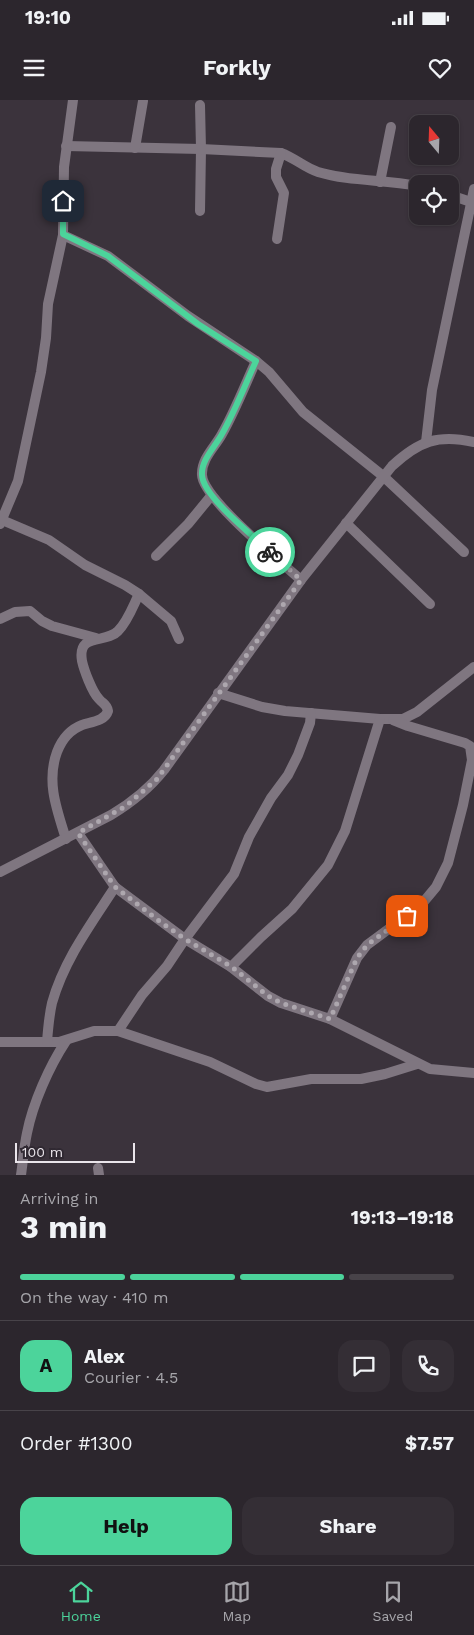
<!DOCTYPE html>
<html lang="en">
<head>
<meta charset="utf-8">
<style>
  :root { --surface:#2c262d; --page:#342e35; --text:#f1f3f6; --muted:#a6a5aa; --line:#484349; --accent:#4cd49b }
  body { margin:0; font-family:"Work Sans",sans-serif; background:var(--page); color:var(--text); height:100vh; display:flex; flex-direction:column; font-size:19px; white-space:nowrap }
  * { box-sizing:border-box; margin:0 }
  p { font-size:16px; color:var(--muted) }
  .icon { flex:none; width:28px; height:28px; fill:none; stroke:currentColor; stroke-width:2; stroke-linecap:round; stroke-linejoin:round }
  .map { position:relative; height:1075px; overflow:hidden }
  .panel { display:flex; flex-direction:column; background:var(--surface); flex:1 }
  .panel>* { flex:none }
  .needle { width:32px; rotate:341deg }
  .tools { position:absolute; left:409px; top:15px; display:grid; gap:10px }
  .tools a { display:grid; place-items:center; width:50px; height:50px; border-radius:10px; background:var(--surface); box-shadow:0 1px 4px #0004,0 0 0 1px var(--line); font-size:25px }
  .scale { position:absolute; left:15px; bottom:12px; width:120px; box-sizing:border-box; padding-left:5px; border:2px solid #eae5eb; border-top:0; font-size:14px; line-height:18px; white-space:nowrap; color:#eae5eb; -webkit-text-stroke:4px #302932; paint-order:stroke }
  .pin { position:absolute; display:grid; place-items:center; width:42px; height:42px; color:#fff; margin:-21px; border-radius:10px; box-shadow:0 2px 8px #0006 }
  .courier { position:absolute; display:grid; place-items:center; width:50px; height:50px; margin:-25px; border:4px solid #4cd49b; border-radius:50%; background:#fff; color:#222; box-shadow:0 1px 6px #0007 }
  .headline em { font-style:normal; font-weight:700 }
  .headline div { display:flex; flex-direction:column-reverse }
  .headline { display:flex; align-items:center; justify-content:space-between; height:85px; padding:0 20px }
  h1 { font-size:32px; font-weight:700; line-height:38px }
  .bar { display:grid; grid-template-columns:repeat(4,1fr); gap:8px 5px; align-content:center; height:60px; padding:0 20px }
  .bar i { height:6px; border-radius:4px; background:var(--line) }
  .bar .selected { background:var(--accent) }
  .bar p { grid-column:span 4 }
  .line { display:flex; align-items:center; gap:12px; padding:0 20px; border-top:1px solid var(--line) }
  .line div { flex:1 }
  .round { display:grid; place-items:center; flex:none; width:52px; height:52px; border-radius:15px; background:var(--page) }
  .action { display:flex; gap:10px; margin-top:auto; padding:10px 20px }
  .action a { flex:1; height:58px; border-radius:15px; background:var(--accent); color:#111; font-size:20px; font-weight:700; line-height:58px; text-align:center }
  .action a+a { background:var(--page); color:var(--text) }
  .status { display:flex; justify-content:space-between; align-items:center; height:35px; padding:0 25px; background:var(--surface); direction:ltr }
  .status svg { height:14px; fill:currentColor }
  header { display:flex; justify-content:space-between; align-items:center; height:65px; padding:0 20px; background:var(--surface); font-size:22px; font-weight:700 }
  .tab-bar { display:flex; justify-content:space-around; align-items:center; height:70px; border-top:1px solid var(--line); background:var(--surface); font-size:14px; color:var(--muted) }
  .tab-bar a { display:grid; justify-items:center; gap:2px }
  .tab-bar .selected { color:var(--accent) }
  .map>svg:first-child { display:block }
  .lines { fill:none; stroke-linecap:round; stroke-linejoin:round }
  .minor { stroke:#7f7680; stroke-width:10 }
  .done { stroke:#ada7ae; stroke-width:5; stroke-dasharray:0 9 }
  .route { stroke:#4cd49b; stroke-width:6 }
</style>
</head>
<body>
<div class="status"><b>19:10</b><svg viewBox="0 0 49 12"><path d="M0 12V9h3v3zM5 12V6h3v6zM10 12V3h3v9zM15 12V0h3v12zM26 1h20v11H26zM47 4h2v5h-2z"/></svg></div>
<header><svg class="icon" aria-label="menu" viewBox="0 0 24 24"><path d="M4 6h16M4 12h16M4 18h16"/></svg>Forkly<svg class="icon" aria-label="heart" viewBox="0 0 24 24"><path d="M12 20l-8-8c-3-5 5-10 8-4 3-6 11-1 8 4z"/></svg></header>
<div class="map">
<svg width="474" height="1075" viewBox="0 0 474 1075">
  <rect width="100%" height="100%" fill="#3b333c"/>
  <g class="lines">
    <g class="minor">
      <path d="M200,5L201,49L200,111"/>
      <path d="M66,46L201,49L281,53C295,58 305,68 318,72C351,82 384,79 418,86"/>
      <path d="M135,48L143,1"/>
      <path d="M380,82L391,27"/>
      <path d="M450,95L471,102"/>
      <path d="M63,135L108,156L188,216L256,261L269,272L303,312L383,376L464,452"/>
      <path d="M277,139L284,93L276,77V69L281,53"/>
      <path d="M256,261C245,285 235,311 222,334C215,347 201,359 202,375C203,399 281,462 301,480"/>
      <path d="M426,342L432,290L474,89"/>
      <path d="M2,420L49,440L85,465L125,485L139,494L171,521L179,539"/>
      <path d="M346,423L430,504"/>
      <path d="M0,424L18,381L41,272L46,238L48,204L63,135L64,67L73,0"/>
      <path d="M156,456L188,424L211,396"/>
      <path d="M0,519L15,512L30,511L42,521L52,526L96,538"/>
      <path d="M218,593L262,607L285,611L380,619H403L417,612L474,567"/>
      <path d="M78,733L115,787L185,839L231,867L268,896L281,903L330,919L430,969L474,973"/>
      <path d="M66,739C57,710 46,682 57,652C62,639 69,630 82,625C91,622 105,621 108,611C107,604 103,604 99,599C92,592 84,570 82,561C77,532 106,544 118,531C128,521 133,506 139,494"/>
      <path d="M0,772L111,715C131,703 149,689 164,670L301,480L392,366C419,341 438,334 474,342"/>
      <path d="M231,867L261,837L292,809L328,765L345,731L380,619"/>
      <path d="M330,919L357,858L367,845L421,805L436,787L448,763L463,705L472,660L470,646L465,643L408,626L393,620"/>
      <path d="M118,931L142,895L167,866L185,839L234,774L249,737L271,698L288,675L298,655L310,623L311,613"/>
      <path d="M0,942H59L94,931H118L210,962L256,984L267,987L311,979H361L385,974L417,964"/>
      <path d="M47,942C48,929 49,916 52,903C64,860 91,824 115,787"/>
      <path d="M98,1068L99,1075"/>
      <path d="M21,1075C23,1061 24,1047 27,1033C33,1003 49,967 66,941"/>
    </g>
  </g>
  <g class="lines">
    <path class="done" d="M270,452L301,480L157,679L126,706L78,733L115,787L162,823L185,839L232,867L268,896L281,903L330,919L357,858L367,845L407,816"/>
    <path class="route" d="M63,101V134L108,156L198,224L256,261C245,285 235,311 222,334C215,347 201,360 202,375C203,397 254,436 270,452"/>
  </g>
</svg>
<div class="tools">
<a><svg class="needle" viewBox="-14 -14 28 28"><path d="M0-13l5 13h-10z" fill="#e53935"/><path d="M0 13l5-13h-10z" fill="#a6a5aa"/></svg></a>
<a><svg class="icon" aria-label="locate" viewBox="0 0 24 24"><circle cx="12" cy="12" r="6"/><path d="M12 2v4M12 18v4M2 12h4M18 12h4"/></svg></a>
</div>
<div class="scale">100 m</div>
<div class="pin" style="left:407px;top:816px;background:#ea580c"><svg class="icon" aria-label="bag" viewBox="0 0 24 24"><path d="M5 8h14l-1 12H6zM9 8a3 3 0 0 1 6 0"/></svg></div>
<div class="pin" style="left:63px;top:101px;background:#1f2937"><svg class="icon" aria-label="home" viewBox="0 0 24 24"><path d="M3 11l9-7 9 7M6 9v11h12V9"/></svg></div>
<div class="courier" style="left:270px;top:452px"><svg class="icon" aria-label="bike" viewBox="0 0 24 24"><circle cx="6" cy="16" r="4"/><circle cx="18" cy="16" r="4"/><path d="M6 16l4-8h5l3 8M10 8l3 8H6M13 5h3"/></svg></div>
</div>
<section class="panel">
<div class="headline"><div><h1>3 min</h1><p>Arriving in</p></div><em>19:13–19:18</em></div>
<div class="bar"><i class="selected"></i><i class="selected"></i><i class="selected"></i><i></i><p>On the way · 410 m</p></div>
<div class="line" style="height:90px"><b class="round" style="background:var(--accent);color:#111">A</b><div><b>Alex</b><p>Courier · 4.5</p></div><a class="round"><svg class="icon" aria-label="chat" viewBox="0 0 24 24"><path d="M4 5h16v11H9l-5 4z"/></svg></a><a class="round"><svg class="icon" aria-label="phone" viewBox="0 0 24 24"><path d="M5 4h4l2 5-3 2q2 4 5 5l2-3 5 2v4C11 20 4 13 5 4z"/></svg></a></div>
<div class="line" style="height:65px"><div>Order #1300</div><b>$7.57</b></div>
<div class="action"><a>Help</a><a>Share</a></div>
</section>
<nav class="tab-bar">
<a class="selected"><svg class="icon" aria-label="home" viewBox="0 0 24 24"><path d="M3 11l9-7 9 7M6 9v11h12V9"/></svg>Home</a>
<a><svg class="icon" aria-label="map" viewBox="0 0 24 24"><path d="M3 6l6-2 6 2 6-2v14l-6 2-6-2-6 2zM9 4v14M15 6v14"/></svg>Map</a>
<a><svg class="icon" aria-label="saved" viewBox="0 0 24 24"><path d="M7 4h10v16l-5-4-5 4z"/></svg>Saved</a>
</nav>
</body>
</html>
